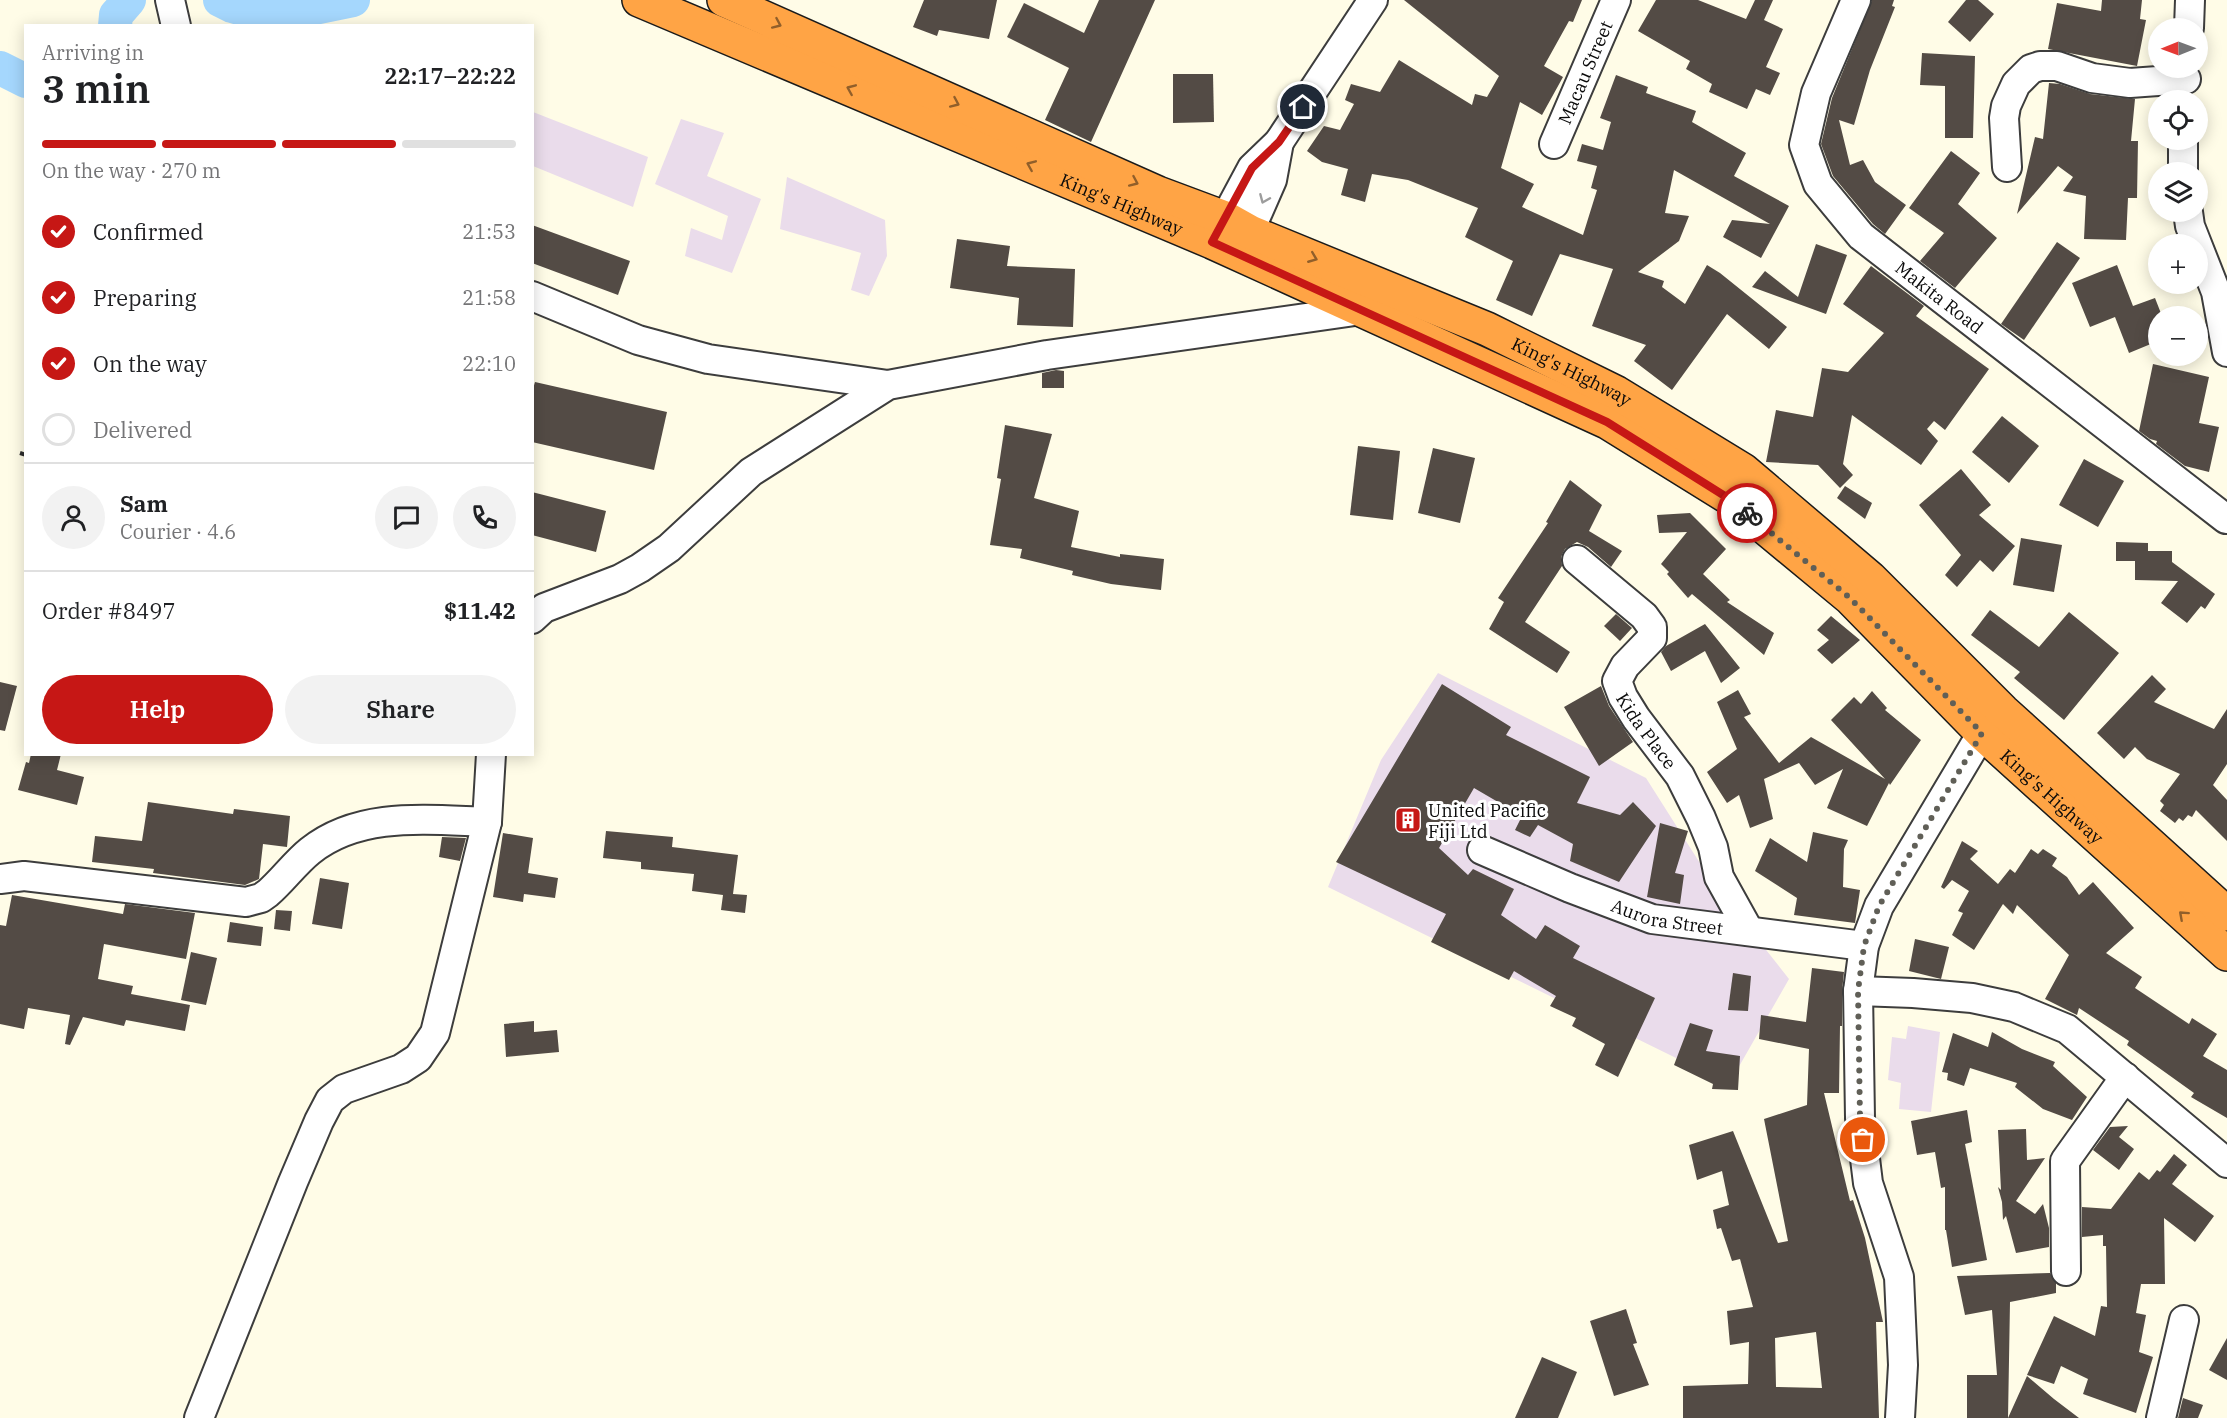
<!DOCTYPE html>
<html lang="en">
<head>
<meta charset="utf-8">
<style>
  :root { --surface:#fff; --page:#f2f2f2; --text:#202124; --muted:#757577; --line:#e0e0e0; --accent:#c61715 }
  body { margin:0; font-family:"IBM Plex Serif",serif; background:var(--page); color:var(--text); height:100vh; display:flex; flex-direction:column; font-size:22px; white-space:nowrap }
  * { box-sizing:border-box; margin:0 }
  p { font-size:20px; color:var(--muted) }
  .icon { flex:none; width:33px; height:33px; fill:none; stroke:currentColor; stroke-width:2; stroke-linecap:round; stroke-linejoin:round }
  .map { position:relative; flex:1; overflow:hidden }
  .side { position:absolute; left:24px; top:24px; width:510px; height:732px; display:flex; flex-direction:column; background:var(--surface); border-radius:0px; box-shadow:0 3px 15px #0003 }
  .side>* { flex:none }
  .needle { width:39px; rotate:269deg }
  .tools { position:absolute; left:2148px; top:18px; display:grid; gap:12px }
  .tools a { display:grid; place-items:center; width:60px; height:60px; border-radius:50%; background:var(--surface); box-shadow:0 3px 15px #0003; font-size:30px }
  .pin { position:absolute; display:grid; place-items:center; width:51px; height:51px; color:#fff; margin:-26px; border:3px solid #fff; border-radius:50%; box-shadow:0 2px 6px #0007 }
  .courier { position:absolute; display:grid; place-items:center; width:60px; height:60px; margin:-30px; border:4px solid #c61715; border-radius:50%; background:#fff; color:#222; box-shadow:0 2px 8px #0007 }
  .headline em { font-style:normal; font-weight:600 }
  .headline div { display:flex; flex-direction:column-reverse }
  .headline { display:flex; align-items:center; justify-content:space-between; height:102px; padding:0 18px }
  h1 { font-size:39px; font-weight:600; line-height:45px }
  .bar { display:grid; grid-template-columns:repeat(4,1fr); gap:9px 6px; align-content:center; height:72px; padding:0 18px }
  .bar i { height:8px; border-radius:4px; background:var(--line) }
  .bar .active { background:var(--accent) }
  .bar p { grid-column:span 4 }
  .line { display:flex; align-items:center; gap:15px; padding:0 18px; border-top:2px solid var(--line) }
  .line div { flex:1 }
  .round { display:grid; place-items:center; flex:none; width:63px; height:63px; border-radius:32px; background:var(--page) }
  ol { padding:0 18px; list-style:none }
  li { display:flex; align-items:center; gap:18px; height:66px }
  li p { margin-inline-start:auto }
  li .icon { padding:6px; border-radius:50%; background:var(--accent); color:#fff; stroke-width:4 }
  li:last-child { color:var(--muted) }
  li i { width:33px; height:33px; border:3px solid var(--line); border-radius:50% }
  .button { display:flex; gap:12px; margin-top:auto; padding:12px 18px }
  .button a { flex:1; height:69px; border-radius:36px; background:var(--accent); color:#fff; font-size:24px; font-weight:600; line-height:69px; text-align:center }
  .button a+a { background:var(--page); color:var(--text) }
  .map>svg:first-child { display:block }
  .industrial { fill:#eadceb }
  .lines { fill:none; stroke-linecap:round; stroke-linejoin:round }
  .river { stroke:#a5d7fd; stroke-width:34 }
  .building { fill:#534b45; fill-rule:evenodd }
  .minor-casing { stroke:#3d3d3d; stroke-width:32 }
  .highway-casing { stroke:#1b1b1b; stroke-width:36 }
  .path { stroke:#2c2c2c; stroke-width:4; stroke-dasharray:6 3; stroke-linecap:butt }
  .minor { stroke:#fff; stroke-width:28 }
  .highway { stroke:#ffa445; stroke-width:33 }
  .oneway { stroke:#915f2a }
  .oneway2 { stroke:#9d9d9d }
  .done { stroke:#605f57; stroke-width:6; stroke-dasharray:0 10.8 }
  .route { stroke:#c61715; stroke-width:8 }
  .labels { text-anchor:middle; dominant-baseline:central; stroke-width:6; stroke-linejoin:round; paint-order:stroke }
  .street-label { font-size:18px; fill:#0a0a0a; stroke:#fff }
  .poi-label { font-size:18px; fill:#0a0a0a; stroke:#fff; text-anchor:start }
</style>
</head>
<body>
<div class="map">
<svg width="2227" height="1418" viewBox="0 0 2227 1418">
  <rect width="100%" height="100%" fill="#fffce7"/>
  <g class="industrial">
    <path d="M533,112L648,157L633,207L533,166Z"/>
    <path d="M681,119L724,133L707,176L761,199L732,273L685,256L691,228L722,240L728,216L655,184Z"/>
    <path d="M787,177L885,220L887,256L869,296L851,290L861,253L780,229Z"/>
    <path d="M1438,673L1646,778L1710,879L1789,979L1729,1084L1328,887L1381,760Z"/>
    <path d="M1908,1026L1940,1032L1931,1112L1899,1109L1901,1083L1888,1080L1892,1037L1906,1039Z"/>
  </g>
  <g class="lines">
    <g class="river">
      <path d="M220,0L232,6L270,17L353,0"/>
      <path d="M115,26L116,15L129,0"/>
      <path d="M0,68L26,81"/>
    </g>
  </g>
  <g class="building">
    <path d="M924,0H997L989,39L939,30L937,36L913,27Z"/>
    <path d="M1099,0H1155L1091,142L1045,120L1069,68L1007,37L1024,3L1084,33Z"/>
    <path d="M1404,0H1582L1573,22L1569,21L1544,66L1563,77L1542,115L1520,102L1501,168L1534,184L1522,207L1583,235L1597,190L1591,188L1597,166L1577,161L1582,144L1603,150L1611,122L1600,118L1616,75L1648,87L1646,93L1696,111L1692,122L1746,153L1734,176L1789,206L1761,258L1723,237L1732,220L1770,224L1674,170L1665,213L1689,216L1679,241L1638,272L1664,281L1662,287L1685,304L1707,265L1720,273L1787,327L1769,349L1727,314L1672,390L1634,361L1646,345L1592,326L1613,269L1560,254L1532,316L1496,300L1513,261L1465,237L1478,208L1408,180L1372,174L1365,202L1341,195L1348,169L1322,162L1307,151L1324,126L1340,130L1354,104L1345,100L1351,84L1380,92L1399,60L1472,105L1475,94L1487,97L1499,76Z"/>
    <path d="M1656,0H1698L1746,19L1755,0H1773L1764,20L1783,29L1766,67L1780,73L1770,95L1756,89L1747,109L1709,92L1712,84L1686,69L1690,61L1638,31Z"/>
    <path d="M1872,0H1894L1892,6L1895,7L1870,70L1854,125L1839,120L1850,165L1863,160L1875,182L1906,205L1885,234L1873,224L1833,176L1821,144L1832,98Z"/>
    <path d="M1966,0H1978L1994,14L1970,42L1948,22Z"/>
    <path d="M2102,0H2142L2140,19L2146,20L2137,66L2048,49L2057,3L2101,11Z"/>
    <path d="M1922,53L1975,56L1973,138H1945V86L1920,85Z"/>
    <path d="M1173,74H1213L1214,122L1173,123Z"/>
    <path d="M2049,83L2060,84L2090,94L2135,99L2131,141H2138L2137,198H2128L2126,240L2084,239L2086,196L2063,191L2073,177L2058,166L2017,214L2035,137L2043,139Z"/>
    <path d="M1951,151L1980,173L1958,204L1997,238L1955,288L1920,261L1944,233L1909,208Z"/>
    <path d="M532,225L630,261L618,295L532,263Z"/>
    <path d="M957,239L1010,246L1007,266L1075,269L1073,327L1017,325L1019,298L950,288Z"/>
    <path d="M2057,242L2080,258L2024,340L2001,324Z"/>
    <path d="M1816,244L1847,255L1826,314L1752,287L1765,271L1798,297Z"/>
    <path d="M2117,265L2133,306L2155,298L2162,316H2158V341L2129,353L2115,317L2090,327L2072,283Z"/>
    <path d="M1871,266L1924,306L1916,316L1989,369L1945,430L1934,421L1927,429L1938,441L1921,465L1852,415L1843,464L1853,475L1840,488L1818,465L1766,462L1776,410L1813,417L1822,368L1848,372L1884,333L1843,304Z"/>
    <path d="M2153,364L2209,377L2199,423L2219,427L2209,472L2185,466L2156,444L2157,441L2150,439L2139,431Z"/>
    <path d="M1056,370L1064,371V388H1042V373Z"/>
    <path d="M535,382L667,412L654,470L532,442V392Z"/>
    <path d="M2002,416L2039,446L2009,483L1972,452Z"/>
    <path d="M1005,425L1052,434L1034,498L1079,511L1071,547L1120,557V554L1164,559L1161,590L1111,584L1072,575L1073,571L1020,558L1022,549L990,545L1001,479L997,478Z"/>
    <path d="M1358,446L1400,451L1393,520L1350,515Z"/>
    <path d="M1433,448L1475,458L1460,523L1418,513Z"/>
    <path d="M2084,459L2124,481L2098,527L2059,505Z"/>
    <path d="M1961,469L1991,505L1979,515L2015,546L1993,572L1980,560L1957,587L1945,575L1961,555L1919,505Z"/>
    <path d="M1570,480L1602,505L1589,531L1622,551L1611,567L1588,547L1577,542L1565,549L1561,557L1562,566L1525,622L1570,652L1557,673L1489,629L1504,602L1498,598L1548,523L1546,522Z"/>
    <path d="M1845,486L1872,503L1865,519L1837,498Z"/>
    <path d="M532,492L606,511L596,552L532,535Z"/>
    <path d="M1690,513L1726,549L1703,574L1730,600L1727,602L1774,633L1764,655L1692,594L1688,598L1667,574L1669,572L1661,564L1687,532L1659,533L1657,515Z"/>
    <path d="M2021,538L2062,545L2054,592L2013,585Z"/>
    <path d="M2116,542L2148,543V551H2172V562L2215,594L2205,609L2201,606L2187,623L2161,603L2178,581L2135,580V561H2116Z"/>
    <path d="M1990,610L2039,647L2069,612L2119,653L2064,720L2014,678L2020,672L1971,635Z"/>
    <path d="M1616,614L1632,628L1620,641L1604,626Z"/>
    <path d="M1831,616L1860,640L1832,664L1817,650L1829,640L1817,630Z"/>
    <path d="M1705,624L1740,668L1721,683L1705,651L1671,671L1661,652L1666,646Z"/>
    <path d="M2152,675L2166,689L2154,702L2214,729L2227,709V764L2213,785L2227,800V841L2196,810L2192,817L2188,815L2183,821L2179,818L2175,823L2160,811L2164,805L2160,801L2180,774L2147,759L2135,747L2124,759L2097,733Z"/>
    <path d="M0,682L17,686L5,731L0,730Z"/>
    <path d="M1442,684L1511,727L1506,735L1590,777L1577,803L1620,815L1633,802L1656,826L1619,882L1570,861L1573,844L1538,825L1530,837L1515,830L1522,816L1474,788L1439,848L1468,875L1473,869L1514,889L1501,915L1536,939L1545,925L1580,946L1573,958L1655,998L1618,1077L1595,1065L1605,1044L1572,1026L1576,1018L1550,1006L1556,996L1514,971L1509,980L1431,942L1446,914L1336,862Z"/>
    <path d="M1601,686L1609,706L1633,742L1599,766L1564,707Z"/>
    <path d="M1738,690L1751,714L1744,717L1779,763L1811,737L1885,779L1831,720L1854,697L1861,704L1872,691L1887,708L1885,710L1921,740L1890,785L1889,783L1867,826L1827,808L1843,769L1815,785L1799,763L1764,779L1773,819L1750,828L1739,795L1727,803L1707,772L1737,749L1717,702Z"/>
    <path d="M31,754H61L57,770L84,777L77,805L18,790L26,762L29,763Z"/>
    <path d="M148,802L233,814L234,809L290,816L287,847L263,844L259,879L245,885L153,873L154,869L92,862L95,836L142,841Z"/>
    <path d="M1660,823L1688,831L1675,873L1684,875L1680,904L1647,897Z"/>
    <path d="M606,831L673,837L672,847L738,855L733,894L747,895L745,913L721,910L723,895L692,891L694,874L641,869V862L603,858Z"/>
    <path d="M1813,832L1848,840L1844,849L1843,887L1860,890L1855,923L1794,915L1797,898L1755,871L1770,838L1807,862Z"/>
    <path d="M503,833L533,838L528,873L558,878L555,898L524,894L523,902L493,897Z"/>
    <path d="M442,837L466,838L460,861L439,857Z"/>
    <path d="M1962,841L1978,851L1970,859L1998,884L2010,869L2015,873L2031,849L2038,854L2043,849L2057,858L2052,866L2067,877L2079,895L2093,882L2134,928L2106,953L2142,977L2135,988L2189,1024L2192,1018L2217,1034L2203,1056L2227,1070V1118L2191,1097L2194,1093L2127,1045L2129,1041L2079,1008L2077,1015L2045,999L2069,955L2017,905L2013,914L2003,904L1974,950L1952,935L1963,913L1958,911L1969,891L1952,880L1944,889L1941,887Z"/>
    <path d="M320,878L349,883L342,929L312,924Z"/>
    <path d="M12,895L123,914L125,904L195,913L186,959L104,944L98,979L133,986L131,994L190,1005L185,1031L126,1020L124,1026L83,1017L70,1045L65,1044L70,1015L28,1008L24,1029L0,1024V925L6,926Z"/>
    <path d="M276,910L292,911L290,931L274,929Z"/>
    <path d="M230,922L263,927L261,946L227,942Z"/>
    <path d="M1915,939L1949,947L1941,979L1909,971Z"/>
    <path d="M191,952L217,958L206,1005L181,1000Z"/>
    <path d="M1812,968L1844,972L1842,991V1026H1840L1839,1093H1824L1850,1201L1853,1200L1865,1238L1883,1322H1876L1879,1418H1683V1386L1748,1384L1749,1342L1730,1345L1727,1311L1753,1307L1740,1259L1732,1261L1721,1228L1717,1229L1713,1210L1729,1205L1722,1171L1697,1180L1689,1145L1733,1131L1778,1243L1788,1241L1764,1119L1807,1105L1809,1049L1759,1039L1761,1015L1806,1022ZM1816,1332L1822,1388L1776,1387L1775,1338Z"/>
    <path d="M1733,973L1751,976L1748,1011L1728,1010Z"/>
    <path d="M534,1021V1032L557,1030L559,1052L506,1057L504,1024Z"/>
    <path d="M1690,1023L1713,1030L1706,1051L1740,1056L1738,1090L1712,1089L1713,1084L1674,1065Z"/>
    <path d="M1992,1032L2022,1049L2055,1062L2053,1066L2087,1097L2072,1120L2043,1109L2015,1087L2017,1083L1970,1068L1964,1086L1947,1080L1948,1073L1942,1072L1953,1033L1988,1047Z"/>
    <path d="M1967,1110L1972,1142L1965,1144L1987,1260L1952,1267L1946,1230H1945V1187L1941,1188L1935,1152L1917,1155L1911,1121Z"/>
    <path d="M2128,1126L2119,1137L2134,1149L2119,1170L2093,1150L2110,1127Z"/>
    <path d="M2026,1129L2027,1160L2045,1158L2016,1201L2035,1214L2043,1204L2049,1228V1247L2016,1253L2006,1216L2003,1220L2002,1202L1998,1187L2001,1190L1998,1130Z"/>
    <path d="M2174,1154L2187,1165L2172,1184L2214,1216L2195,1242L2164,1218L2165,1284H2141L2136,1313L2146,1315L2139,1352L2153,1357L2136,1413L2083,1394L2088,1379L2061,1366L2054,1384L2027,1375L2054,1316L2095,1336L2101,1306L2107,1307L2106,1246H2103V1235L2082,1237V1207L2111,1209L2139,1172L2149,1180L2157,1170L2160,1172Z"/>
    <path d="M2050,1273L2056,1283V1293L2010,1302L2008,1418H1967V1375H1997L1992,1310L1965,1315L1957,1276Z"/>
    <path d="M1626,1309L1637,1343L1633,1344L1649,1385L1614,1396L1590,1321Z"/>
    <path d="M2227,1338V1380L2209,1370Z"/>
    <path d="M1542,1357L1577,1372L1558,1418H1515Z"/>
    <path d="M2027,1376L2054,1399L2079,1418H2008Z"/>
    <path d="M2183,1398L2203,1405L2198,1418H2178Z"/>
  </g>
  <g class="lines">
    <defs>
      <g id="minor">
        <path d="M170,0L176,26"/>
        <path id="s1" d="M1856,0L1816,93L1804,145L1818,184L1861,236L2226,519"/>
        <path d="M2189,28L2190,0"/>
        <path d="M2183,140V172"/>
        <path id="s2" d="M1554,144L1616,0"/>
        <path d="M2007,167L2004,118L2006,106L2016,84L2031,69L2040,66H2057L2092,78L2130,83L2186,79"/>
        <path d="M2188,212L2190,226L2216,292L2227,352"/>
        <path d="M1215,237L1252,168L1279,142L1373,0"/>
        <path d="M1240,253L1272,180L1279,142"/>
        <path d="M532,296L638,340L708,359L888,385"/>
        <path id="s3" d="M1577,560L1644,616L1652,627V638L1625,666L1617,681L1623,697L1636,718L1680,776L1701,818L1713,847L1719,877L1749,931"/>
        <path d="M532,619L544,608L620,579L640,568L669,548L751,472L888,385L1047,355L1362,310"/>
        <path id="s4" d="M1482,850L1570,888L1652,919L1864,946"/>
        <path d="M0,879L24,876L246,902L261,898L268,893C283,880 295,863 310,851C360,811 428,820 487,822"/>
        <path d="M1858,991L1913,993L1972,998L2014,1007L2067,1029L2227,1163"/>
        <path d="M2066,1271L2065,1161L2125,1077"/>
        <path d="M199,1418L293,1182L319,1121L330,1100L344,1089L401,1069L418,1058L435,1033L487,822L491,754"/>
        <path d="M1900,1418L1903,1365L1899,1277L1868,1183L1860,1118L1858,991L1864,946L1879,906L1982,733L1997,716"/>
        <path d="M2161,1418L2184,1320"/>
      </g>
      <g id="highway">
        <path id="s5" d="M639,0L1212,242L1607,422L1728,497L1850,598L1982,733L2227,954"/>
        <path id="s6" d="M724,0L1158,193L1225,218L1250,232L1487,329L1617,393L1743,470L1870,578L2003,711L2227,914"/>
      </g>
    </defs>
    <use href="#minor" class="minor-casing"/>
    <use href="#highway" class="highway-casing"/>
    <path class="path" d="M20,453L26,455"/>
    <use href="#minor" class="minor"/>
    <use href="#highway" class="highway"/>
  </g>
  <defs><path id="oneway-chevron" d="M-2-3.5L2.5 0L-2 3.5" fill="none" stroke-width="1.6" stroke-linecap="round" stroke-linejoin="round" transform="scale(1.5)"/></defs>
  <g class="oneway">
    <use href="#oneway-chevron" transform="translate(777 24) rotate(24)"/>
    <use href="#oneway-chevron" transform="translate(851 89) rotate(-157)"/>
    <use href="#oneway-chevron" transform="translate(955 103) rotate(24)"/>
    <use href="#oneway-chevron" transform="translate(1031 165) rotate(-157)"/>
    <use href="#oneway-chevron" transform="translate(1134 182) rotate(24)"/>
    <use href="#oneway-chevron" transform="translate(1313 258) rotate(22)"/>
    <use href="#oneway-chevron" transform="translate(2183 915) rotate(-138)"/>
  </g>
  <use class="oneway2" href="#oneway-chevron" transform="translate(1264 199) rotate(113)"/>
  <g class="lines">
    <path class="done" d="M1747,513L1850,598L1982,733L1879,906L1864,946L1858,991L1860,1118L1863,1140"/>
    <path class="route" d="M1303,107L1279,142L1252,168L1212,242L1607,422L1728,498L1747,513"/>
  </g>
  <defs>
    <symbol id="building-square" viewBox="-11 -11 22 22"><rect x="-9" y="-9" width="18" height="18" rx="4" fill="#c61715" stroke="#fff"/><path d="M-4-6H4V6H1V3H-1V6H-4ZM-2.5-4.3h1.7v1.8h-1.7ZM.8-4.3h1.7v1.8H.8ZM-2.5-1h1.7V.8h-1.7ZM.8-1h1.7V.8H.8Z" fill="#fff"/></symbol>
  </defs>
  <g fill-rule="evenodd">
    <use href="#building-square" x="1393" y="805" width="30" height="30"/>
  </g>
  <g class="labels">
    <g class="street-label">
      <text stroke="none"><textPath href="#s2" startOffset="78">Macau Street</textPath></text>
      <text stroke="none"><textPath href="#s5" startOffset="524">King's Highway</textPath></text>
      <text stroke="none"><textPath href="#s1" startOffset="363">Makita Road</textPath></text>
      <text stroke="none"><textPath href="#s6" startOffset="926">King's Highway</textPath></text>
      <text stroke="none"><textPath href="#s3" startOffset="226">Kida Place</textPath></text>
      <text stroke="none"><textPath href="#s5" startOffset="1640">King's Highway</textPath></text>
      <text stroke="none"><textPath href="#s4" startOffset="198">Aurora Street</textPath></text>
    </g>
    <g class="poi-label">
      <text x="1428" y="810">United Pacific<tspan x="1428" dy="21">Fiji Ltd</tspan></text>
    </g>
  </g>
</svg>
<div class="tools">
<a><svg class="needle" viewBox="-14 -14 28 28"><path d="M0-13l5 13h-10z" fill="#e53935"/><path d="M0 13l5-13h-10z" fill="#757577"/></svg></a>
<a><svg class="icon" aria-label="locate" viewBox="0 0 24 24"><circle cx="12" cy="12" r="6"/><path d="M12 2v4M12 18v4M2 12h4M18 12h4"/></svg></a>
<a><svg class="icon" aria-label="layers" viewBox="0 0 24 24"><path d="M12 4l9 5-9 5-9-5zM3 14l9 5 9-5"/></svg></a>
<a>+</a>
<a>−</a>
</div>
<div class="pin" style="left:1863px;top:1140px;background:#ea580c"><svg class="icon" aria-label="bag" viewBox="0 0 24 24"><path d="M5 8h14l-1 12H6zM9 8a3 3 0 0 1 6 0"/></svg></div>
<div class="pin" style="left:1303px;top:107px;background:#1f2937"><svg class="icon" aria-label="home" viewBox="0 0 24 24"><path d="M3 11l9-7 9 7M6 9v11h12V9"/></svg></div>
<div class="courier" style="left:1747px;top:513px"><svg class="icon" aria-label="bike" viewBox="0 0 24 24"><circle cx="6" cy="16" r="4"/><circle cx="18" cy="16" r="4"/><path d="M6 16l4-8h5l3 8M10 8l3 8H6M13 5h3"/></svg></div>
<section class="side">
<div class="headline"><div><h1>3 min</h1><p>Arriving in</p></div><em>22:17–22:22</em></div>
<div class="bar"><i class="active"></i><i class="active"></i><i class="active"></i><i></i><p>On the way · 270 m</p></div>
<ol>
<li><svg class="icon" aria-label="check" viewBox="0 0 24 24"><path d="M5 12l5 5 9-10"/></svg>Confirmed<p>21:53</p></li>
<li><svg class="icon" aria-label="check" viewBox="0 0 24 24"><path d="M5 12l5 5 9-10"/></svg>Preparing<p>21:58</p></li>
<li><svg class="icon" aria-label="check" viewBox="0 0 24 24"><path d="M5 12l5 5 9-10"/></svg>On the way<p>22:10</p></li>
<li><i></i>Delivered</li>
</ol>
<div class="line" style="height:108px"><a class="round"><svg class="icon" aria-label="person" viewBox="0 0 24 24"><circle cx="12" cy="8" r="4"/><path d="M4 21q1-7 8-7t8 7"/></svg></a><div><b>Sam</b><p>Courier · 4.6</p></div><a class="round"><svg class="icon" aria-label="chat" viewBox="0 0 24 24"><path d="M4 5h16v11H9l-5 4z"/></svg></a><a class="round"><svg class="icon" aria-label="phone" viewBox="0 0 24 24"><path d="M5 4h4l2 5-3 2q2 4 5 5l2-3 5 2v4C11 20 4 13 5 4z"/></svg></a></div>
<div class="line" style="height:78px"><div>Order #8497</div><b>$11.42</b></div>
<div class="button"><a>Help</a><a>Share</a></div>
</section>
</div>
</body>
</html>
